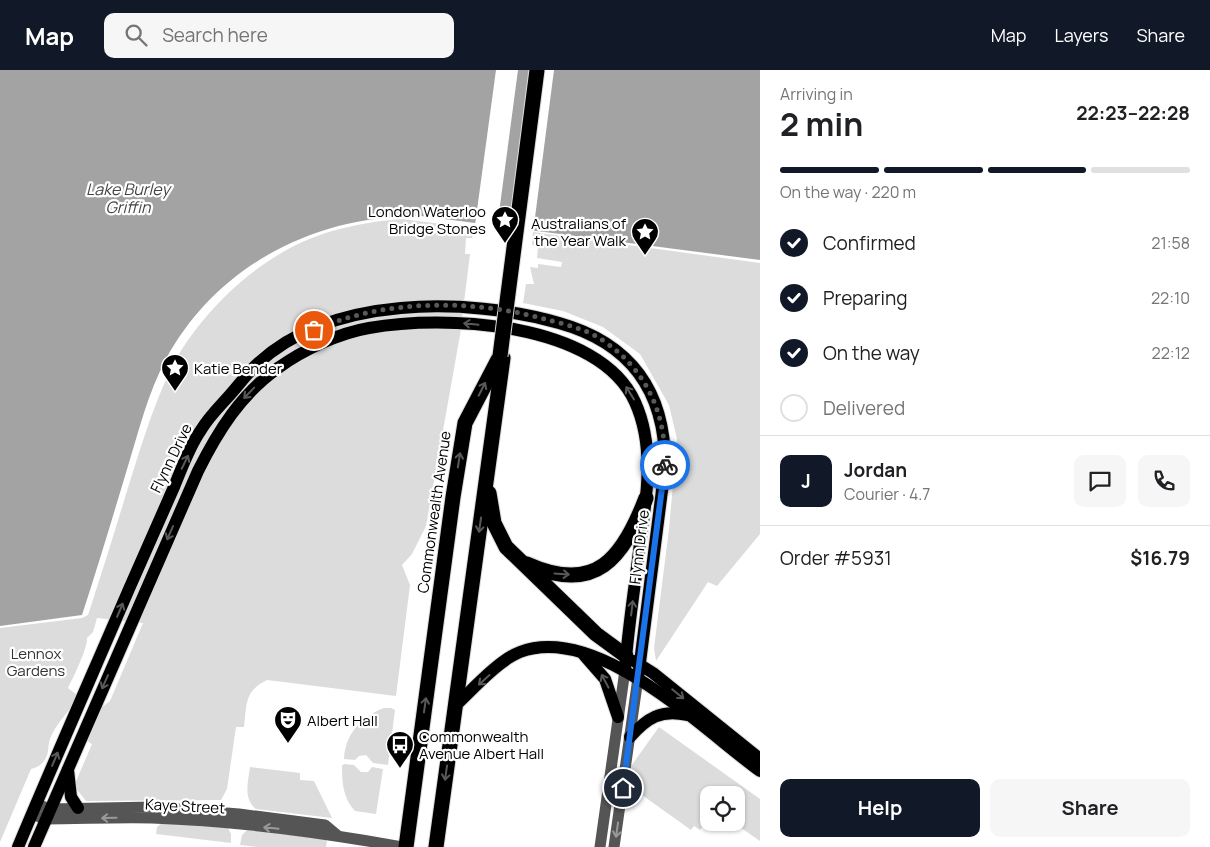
<!DOCTYPE html>
<html lang="en">
<head>
<meta charset="utf-8">
<style>
  :root { --surface:#fff; --page:#f6f6f6; --text:#202124; --muted:#757577; --line:#e0e0e0; --accent:#111827 }
  body { margin:0; font-family:Manrope,sans-serif; background:var(--page); color:var(--text); height:100vh; display:flex; flex-direction:column; font-size:19px; white-space:nowrap }
  * { box-sizing:border-box; margin:0 }
  p { font-size:16px; color:var(--muted) }
  .icon { flex:none; width:28px; height:28px; fill:none; stroke:currentColor; stroke-width:2; stroke-linecap:round; stroke-linejoin:round }
  .map { position:relative; flex:1; overflow:hidden }
  .panel { display:flex; flex-direction:column; background:var(--surface); width:450px }
  .panel>* { flex:none }
  .tools { position:absolute; left:700px; top:716px; display:grid; gap:10px }
  .tools a { display:grid; place-items:center; width:45px; height:45px; border-radius:10px; background:var(--surface); box-shadow:0 1px 4px #0004; font-size:25px }
  .pin { position:absolute; display:grid; place-items:center; width:42px; height:42px; color:#fff; margin:-21px; border:2px solid #fff; border-radius:50%; box-shadow:0 1px 5px #0007 }
  .courier { position:absolute; display:grid; place-items:center; width:50px; height:50px; margin:-25px; border:4px solid #1a73e8; border-radius:50%; background:#fff; color:#222; box-shadow:0 1px 6px #0007 }
  .overview em { font-style:normal; font-weight:700 }
  .overview div { display:flex; flex-direction:column-reverse }
  .overview { display:flex; align-items:center; justify-content:space-between; height:85px; padding:0 20px }
  h1 { font-size:32px; font-weight:700; line-height:38px }
  .bar { display:grid; grid-template-columns:repeat(4,1fr); gap:8px 5px; align-content:center; height:60px; padding:0 20px }
  .bar i { height:6px; border-radius:4px; background:var(--line) }
  .bar .current { background:var(--accent) }
  .bar p { grid-column:span 4 }
  .line { display:flex; align-items:center; gap:12px; padding:0 20px; border-top:1px solid var(--line) }
  .line div { flex:1 }
  .round { display:grid; place-items:center; flex:none; width:52px; height:52px; border-radius:10px; background:var(--page) }
  ol { padding:0 20px; list-style:none }
  li { display:flex; align-items:center; gap:15px; height:55px }
  li p { margin-inline-start:auto }
  li .icon { padding:5px; border-radius:50%; background:var(--accent); color:#fff; stroke-width:4 }
  li:last-child { color:var(--muted) }
  li i { width:28px; height:28px; border:2px solid var(--line); border-radius:50% }
  .action { display:flex; gap:10px; margin-top:auto; padding:10px 20px }
  .action a { flex:1; height:58px; border-radius:10px; background:var(--accent); color:#fff; font-size:20px; font-weight:700; line-height:58px; text-align:center }
  .action a+a { background:var(--page); color:var(--text) }
  header { display:flex; align-items:center; gap:30px; box-sizing:border-box; height:70px; padding:0 25px; background:var(--accent); color:#fff }
  header strong { font-size:24px }
  nav { display:flex; gap:28px; margin-inline-start:auto; font-size:18px }
  .search { width:350px; height:45px; background:var(--page); display:flex; align-items:center; gap:12px; box-sizing:border-box; padding:0 18px; border-radius:10px; color:var(--muted); font-size:19px }
  main { display:flex; flex:1; min-height:0 }
  .map>svg:first-child { display:block }
  .green { fill:#dcdcdc }
  .water { fill:#a3a3a3 }
  .pier { fill:#fff }
  .lines { fill:none; stroke-linecap:round; stroke-linejoin:round }
  .major-casing { stroke:#dbdbdb; stroke-width:14 }
  .highway-casing { stroke:#dbdbdb; stroke-width:17 }
  .minor { stroke:#555; stroke-width:11 }
  .major { stroke:#000; stroke-width:12 }
  .highway { stroke:#000; stroke-width:15 }
  .highway-bridge-casing { stroke:#dbdbdb; stroke-width:17; stroke-linecap:butt }
  .highway-bridge { stroke:#000; stroke-width:15 }
  .oneway { stroke:#595959 }
  .oneway2 { stroke:#999 }
  .done { stroke:#595959; stroke-width:5; stroke-dasharray:0 9 }
  .route { stroke:#1a73e8; stroke-width:6 }
  .labels { text-anchor:middle; dominant-baseline:central; stroke-width:4.5; stroke-linejoin:round; paint-order:stroke }
  .poi-label { font-size:15px; fill:#000; stroke:#fff; text-anchor:start }
  .street-label { font-size:15px; fill:#000; stroke:#fff }
  .park-label { font-size:15px; fill:#333; stroke:#fff }
  .water-label { font-size:16px; font-style:italic; fill:#444; stroke:#fff }
</style>
</head>
<body>
<header>
<strong>Map</strong>
<div class="search"><svg class="icon" aria-label="search" viewBox="0 0 24 24"><circle cx="10" cy="10" r="6"/><path d="M15 15l6 6"/></svg>Search here</div>
<nav><a>Map</a><a>Layers</a><a>Share</a></nav>
</header>
<main>
<div class="map">
<svg width="760" height="777" viewBox="0 0 760 777">
  <rect width="100%" height="100%" fill="#fff"/>
  <g class="green">
    <path d="M402,149L473,158L472,168H466L465,184H470L460,265L426,456L412,484L402,495L410,515L396,626L267,610C244,621 247,635 244,657H236L227,719L221,730L86,731L74,716L92,674L87,671L92,645L110,631L143,553L97,548L93,562L87,568C88,577 73,608 68,618L77,625C72,641 55,653 50,669C47,677 50,683 44,691C40,696 36,698 31,699L0,772V558L82,548L88,545C103,499 117,454 131,408C142,373 153,338 168,305C190,257 237,208 283,182C318,161 362,152 402,149Z"/>
    <path d="M533,162L760,193V464L717,516L708,512L656,591L654,578L669,459L677,369L669,335L640,284L603,257L563,241L523,233L526,214H534L530,197L538,198V194L561,197L562,192L537,188L538,176L532,175Z"/>
    <path d="M384,638H391L395,640L388,695L373,693L366,685L359,686L355,690L344,689C345,664 362,646 384,638Z"/>
    <path d="M659,657L760,729V771L734,753L736,752V725H709V747L700,760L694,756L691,760L621,710Z"/>
    <path d="M344,694L354,695L361,702H368L372,697L383,699L376,744L355,741C343,728 342,713 342,696Z"/>
    <path d="M250,697L300,703V710L314,711L332,748L256,739C243,728 248,713 250,697Z"/>
    <path d="M163,752L228,758L231,764V773L156,764L157,757Z"/>
    <path d="M247,760L324,769L327,771L326,777H258L240,775L242,765Z"/>
  </g>
  <path class="water" d="M0,0H760V190L421,146C316,145 217,195 166,289C148,323 139,360 128,396C113,446 98,496 82,545L0,556Z"/>
  <g class="pier">
    <path d="M496,0H518L497,158L475,155Z"/>
    <path d="M533,0H554L533,163L511,160Z"/>
  </g>
  <g class="lines">
    <defs>
      <g id="major">
        <path d="M584,585L605,609L618,647"/>
        <path d="M634,591L653,603L760,689"/>
        <path d="M456,635C473,619 499,590 520,582C598,553 702,659 760,701"/>
        <path d="M630,667C647,648 661,639 687,645"/>
        <path d="M68,700L71,727L78,738"/>
        <path d="M18,777C54,691 92,605 129,519C144,485 159,451 174,417C182,398 189,377 201,360C208,348 219,337 228,327C237,317 246,305 256,295C330,225 467,227 559,253C631,273 666,322 665,397L638,608"/>
        <path d="M34,777L198,401C218,361 241,324 278,298C303,280 339,263 369,258C444,244 599,252 635,332C655,376 647,427 640,473C635,516 628,558 625,600"/>
      </g>
      <g id="highway">
        <path d="M489,423L494,453L506,477L596,564L626,586"/>
        <path d="M527,494C596,525 623,488 646,428"/>
        <path d="M406,777L453,427L465,353L500,286"/>
        <path d="M436,777L503,288"/>
      </g>
    </defs>
    <use href="#major" class="major-casing"/>
    <use href="#highway" class="highway-casing"/>
    <g class="minor">
      <path d="M36,734L50,739L153,737L239,744L325,755L337,765"/>
      <path d="M32,744L45,749C81,749 117,747 152,748C236,751 320,762 402,777"/>
      <path d="M600,777L625,600"/>
      <path d="M614,777L638,608"/>
    </g>
    <use href="#major" class="major"/>
    <use href="#highway" class="highway"/>
    <defs>
      <path id="highway-bridge" d="M500,286L537,0"/>
    </defs>
    <use href="#highway-bridge" class="highway-bridge-casing"/>
    <use href="#highway-bridge" class="highway-bridge"/>
  </g>
  <defs><path id="oneway-shaft" d="M-6 0H5M1.5-3L5.5 0L1.5 3" fill="none" stroke-width="1.6" stroke-linecap="round" stroke-linejoin="round" transform="scale(1.25)"/></defs>
  <g class="oneway">
    <use href="#oneway-shaft" transform="translate(471 254) rotate(-174)"/>
    <use href="#oneway-shaft" transform="translate(482 319) rotate(-63)"/>
    <use href="#oneway-shaft" transform="translate(249 323) rotate(134)"/>
    <use href="#oneway-shaft" transform="translate(630 323) rotate(-122)"/>
    <use href="#oneway-shaft" transform="translate(459 390) rotate(-81)"/>
    <use href="#oneway-shaft" transform="translate(185 392) rotate(-64)"/>
    <use href="#oneway-shaft" transform="translate(480 455) rotate(98)"/>
    <use href="#oneway-shaft" transform="translate(170 463) rotate(114)"/>
    <use href="#oneway-shaft" transform="translate(562 504) rotate(4)"/>
    <use href="#oneway-shaft" transform="translate(632 538) rotate(-83)"/>
    <use href="#oneway-shaft" transform="translate(120 540) rotate(-67)"/>
    <use href="#oneway-shaft" transform="translate(484 610) rotate(138)"/>
    <use href="#oneway-shaft" transform="translate(605 611) rotate(-118)"/>
    <use href="#oneway-shaft" transform="translate(105 612) rotate(114)"/>
    <use href="#oneway-shaft" transform="translate(678 624) rotate(39)"/>
    <use href="#oneway-shaft" transform="translate(425 635) rotate(-82)"/>
    <use href="#oneway-shaft" transform="translate(55 689) rotate(-67)"/>
    <use href="#oneway-shaft" transform="translate(446 703) rotate(98)"/>
  </g>
  <g class="oneway2">
    <use href="#oneway-shaft" transform="translate(109 748) rotate(179)"/>
    <use href="#oneway-shaft" transform="translate(271 758) rotate(-174)"/>
    <use href="#oneway-shaft" transform="translate(617 760) rotate(98)"/>
  </g>
  <g class="lines">
    <path class="done" d="M314,260C387,228 477,229 552,251C571,256 589,260 605,272C647,301 666,344 665,395"/>
    <path class="route" d="M623,718L665,395"/>
  </g>
  <defs>
    <symbol id="sight-pin" viewBox="-11 -11 22 30"><path d="M0 17L-7.5 6A9.5 9.5 0 1 1 7.5 6Z" fill="#000" stroke="#fff"/><path d="M0-6L1.8-2.2L6-1.7L2.9 1.2L3.7 5.4L0 3.3L-3.7 5.4L-2.9 1.2L-6-1.7L-1.8-2.2Z" fill="#fff"/></symbol>
    <symbol id="theatre-pin" viewBox="-11 -11 22 30"><path d="M0 17L-7.5 6A9.5 9.5 0 1 1 7.5 6Z" fill="#000" stroke="#fff"/><path d="M-5-5.5Q0-4 5-5.5V0Q5 5 0 6Q-5 5-5 0ZM-3.3-2.5H-1v1.5H-3.3ZM1-2.5H3.3v1.5H1ZM-2.8 1Q0 5.5 2.8 1Z" fill="#fff"/></symbol>
    <symbol id="bus-pin" viewBox="-11 -11 22 30"><path d="M0 17L-7.5 6A9.5 9.5 0 1 1 7.5 6Z" fill="#000" stroke="#fff"/><path d="M-5-6H5V4H4V6H2V4H-2V6H-4V4H-5ZM-3.5-4V0h7V-4ZM-3.5 1.2v1.5H-2V1.2ZM2 1.2v1.5H3.5V1.2Z" fill="#fff"/></symbol>
  </defs>
  <g fill-rule="evenodd">
    <use href="#sight-pin" x="489" y="134" width="32" height="43"/>
    <use href="#sight-pin" x="629" y="146" width="32" height="43"/>
    <use href="#sight-pin" x="159" y="282" width="32" height="43"/>
    <use href="#theatre-pin" x="272" y="634" width="32" height="43"/>
    <use href="#bus-pin" x="384" y="659" width="32" height="43"/>
  </g>
  <g class="labels">
    <g class="poi-label">
      <text x="486" y="141" text-anchor="end">London Waterloo<tspan x="486" dy="17">Bridge Stones</tspan></text>
      <text x="626" y="153" text-anchor="end">Australians of<tspan x="626" dy="17">the Year Walk</tspan></text>
      <text x="194" y="298">Katie Bender</text>
      <text x="307" y="650">Albert Hall</text>
      <text x="419" y="666">Commonwealth<tspan x="419" dy="17">Avenue Albert Hall</tspan></text>
    </g>
    <g class="street-label">
      <text transform="translate(171 388) rotate(-64)">Flynn Drive</text>
      <text transform="translate(434 442) rotate(-82)">Commonwealth Avenue</text>
      <text transform="translate(639 477) rotate(-83)">Flynn Drive</text>
      <text transform="translate(185 736) rotate(3)">Kaye Street</text>
    </g>
    <g class="park-label">
      <text x="36" y="583">Lennox<tspan x="36" dy="17">Gardens</tspan></text>
    </g>
    <g class="water-label">
      <text x="128" y="119">Lake Burley<tspan x="128" dy="18">Griffin</tspan></text>
    </g>
  </g>
</svg>
<div class="tools">
<a><svg class="icon" aria-label="locate" viewBox="0 0 24 24"><circle cx="12" cy="12" r="6"/><path d="M12 2v4M12 18v4M2 12h4M18 12h4"/></svg></a>
</div>
<div class="pin" style="left:314px;top:260px;background:#ea580c"><svg class="icon" aria-label="bag" viewBox="0 0 24 24"><path d="M5 8h14l-1 12H6zM9 8a3 3 0 0 1 6 0"/></svg></div>
<div class="pin" style="left:623px;top:718px;background:#1f2937"><svg class="icon" aria-label="home" viewBox="0 0 24 24"><path d="M3 11l9-7 9 7M6 9v11h12V9"/></svg></div>
<div class="courier" style="left:665px;top:395px"><svg class="icon" aria-label="bike" viewBox="0 0 24 24"><circle cx="6" cy="16" r="4"/><circle cx="18" cy="16" r="4"/><path d="M6 16l4-8h5l3 8M10 8l3 8H6M13 5h3"/></svg></div>
</div>
<section class="panel">
<div class="overview"><div><h1>2 min</h1><p>Arriving in</p></div><em>22:23–22:28</em></div>
<div class="bar"><i class="current"></i><i class="current"></i><i class="current"></i><i></i><p>On the way · 220 m</p></div>
<ol>
<li><svg class="icon" aria-label="check" viewBox="0 0 24 24"><path d="M5 12l5 5 9-10"/></svg>Confirmed<p>21:58</p></li>
<li><svg class="icon" aria-label="check" viewBox="0 0 24 24"><path d="M5 12l5 5 9-10"/></svg>Preparing<p>22:10</p></li>
<li><svg class="icon" aria-label="check" viewBox="0 0 24 24"><path d="M5 12l5 5 9-10"/></svg>On the way<p>22:12</p></li>
<li><i></i>Delivered</li>
</ol>
<div class="line" style="height:90px"><b class="round" style="background:var(--accent);color:#fff">J</b><div><b>Jordan</b><p>Courier · 4.7</p></div><a class="round"><svg class="icon" aria-label="chat" viewBox="0 0 24 24"><path d="M4 5h16v11H9l-5 4z"/></svg></a><a class="round"><svg class="icon" aria-label="phone" viewBox="0 0 24 24"><path d="M5 4h4l2 5-3 2q2 4 5 5l2-3 5 2v4C11 20 4 13 5 4z"/></svg></a></div>
<div class="line" style="height:65px"><div>Order #5931</div><b>$16.79</b></div>
<div class="action"><a>Help</a><a>Share</a></div>
</section>
</main>
</body>
</html>
